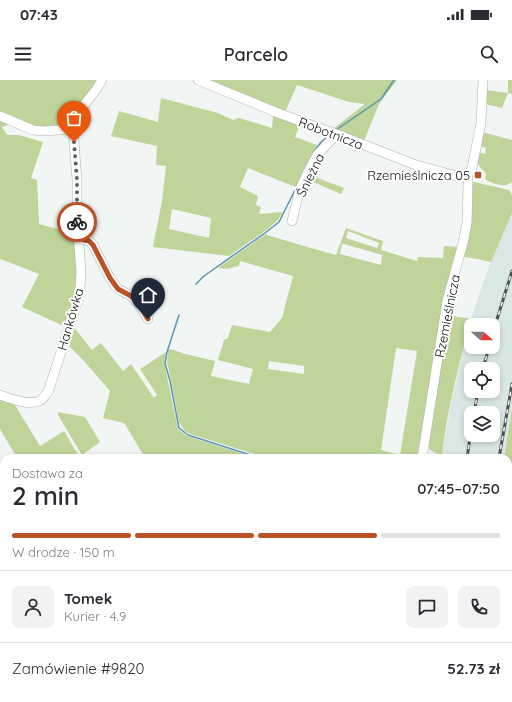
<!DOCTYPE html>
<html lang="pl">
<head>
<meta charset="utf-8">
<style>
  :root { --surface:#fff; --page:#f2f2f3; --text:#2b2b33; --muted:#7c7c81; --line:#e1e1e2; --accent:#b95227 }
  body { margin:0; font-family:Quicksand,sans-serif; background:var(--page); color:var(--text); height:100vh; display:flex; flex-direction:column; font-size:15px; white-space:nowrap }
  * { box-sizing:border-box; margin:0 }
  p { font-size:13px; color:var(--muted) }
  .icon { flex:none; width:22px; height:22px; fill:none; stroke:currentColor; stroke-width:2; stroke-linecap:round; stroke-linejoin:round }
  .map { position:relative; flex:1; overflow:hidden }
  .sheet { position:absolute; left:0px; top:374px; width:512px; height:248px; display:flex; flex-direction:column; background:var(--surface); border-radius:12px 12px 0 0; box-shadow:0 2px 6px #0003 }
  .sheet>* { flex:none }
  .needle { width:26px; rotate:111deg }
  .fabs { position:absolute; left:464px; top:238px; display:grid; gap:8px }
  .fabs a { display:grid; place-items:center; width:36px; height:36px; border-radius:8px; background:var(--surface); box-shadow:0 2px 6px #0003; font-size:20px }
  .pin { position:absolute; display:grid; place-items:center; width:34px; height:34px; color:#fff; margin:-41px -17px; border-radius:50% 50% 50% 0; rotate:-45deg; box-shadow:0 0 4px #0007 }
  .pin .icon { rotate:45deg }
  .courier { position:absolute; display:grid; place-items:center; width:40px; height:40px; margin:-20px; border:3px solid #b95227; border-radius:50%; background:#fff; color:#222; box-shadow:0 1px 5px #0007 }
  .summary em { font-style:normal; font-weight:600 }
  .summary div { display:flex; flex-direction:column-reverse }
  .summary { display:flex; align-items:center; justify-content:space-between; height:68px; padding:0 12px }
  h1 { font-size:26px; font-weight:600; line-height:30px }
  .bar { display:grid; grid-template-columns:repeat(4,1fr); gap:6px 4px; align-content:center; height:48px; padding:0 12px }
  .bar i { height:5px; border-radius:3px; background:var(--line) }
  .bar .active { background:var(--accent) }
  .bar p { grid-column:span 4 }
  .line { display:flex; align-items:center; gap:10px; padding:0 12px; border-top:1px solid var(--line) }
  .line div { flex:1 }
  .round { display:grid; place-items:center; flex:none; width:42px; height:42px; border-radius:8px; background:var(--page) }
  .status { display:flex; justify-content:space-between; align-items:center; height:28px; padding:0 20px; background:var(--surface); direction:ltr }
  .status svg { height:11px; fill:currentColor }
  header { display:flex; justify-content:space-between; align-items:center; height:52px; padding:0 12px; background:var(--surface); font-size:18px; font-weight:600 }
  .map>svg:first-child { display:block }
  .built { fill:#dae8e5; fill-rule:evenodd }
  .green { fill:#bed499; fill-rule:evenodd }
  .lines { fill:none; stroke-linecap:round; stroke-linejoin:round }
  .stream { stroke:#5b93b4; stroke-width:1.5 }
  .minor-casing { stroke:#acb1b0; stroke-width:10 }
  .minor { stroke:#fff; stroke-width:9 }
  .rail-casing { stroke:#4f5252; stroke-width:3 }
  .rail { stroke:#fff; stroke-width:1.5; stroke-dasharray:4.5; stroke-linecap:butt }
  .done { stroke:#5d6060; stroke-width:4; stroke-dasharray:0 7.2 }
  .route { stroke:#b95227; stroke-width:5 }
  .poi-dot { fill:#b95227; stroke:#fff; stroke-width:1.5 }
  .labels { text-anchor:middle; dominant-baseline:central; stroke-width:4; stroke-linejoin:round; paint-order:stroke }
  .street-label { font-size:13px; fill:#0d0f0f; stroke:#fff }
  .poi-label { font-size:13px; fill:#0d0f0f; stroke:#fff; text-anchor:end }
</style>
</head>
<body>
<div class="status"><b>07:43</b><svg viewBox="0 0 49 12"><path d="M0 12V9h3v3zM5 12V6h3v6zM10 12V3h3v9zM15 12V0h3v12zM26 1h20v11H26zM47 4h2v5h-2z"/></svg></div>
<header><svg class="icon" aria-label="menu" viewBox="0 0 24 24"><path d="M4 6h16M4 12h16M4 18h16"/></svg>Parcelo<svg class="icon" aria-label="search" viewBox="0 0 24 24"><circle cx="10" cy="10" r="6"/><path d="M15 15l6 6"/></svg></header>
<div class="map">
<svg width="512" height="622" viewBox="0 0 512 622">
  <rect width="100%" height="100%" fill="#f1f6f5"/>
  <g class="built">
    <path d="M512,133V328L504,378H442L444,363L451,324L462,274L471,239L484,200L495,171ZM471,245H493V267H471ZM471,289H493V311H471ZM471,333H493V355H471Z"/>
    <rect x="435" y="618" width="57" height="4"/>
  </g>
  <g class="green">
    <path d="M0,0H99L67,47L33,48L0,33Z"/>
    <path d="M204,0H397L379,24L364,61L333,49L365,24L349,22L297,5L285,32Z"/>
    <path d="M508,0H512V14L508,13L502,28L485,24L486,10L508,13Z"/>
    <path d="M161,18L218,33L233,40L239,38L272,48L273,35L300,44L295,57L322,67L298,108L248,88L240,107L258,116L256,125L261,127L259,134L283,132L277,141L265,151L229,176L153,167L162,121L166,86L156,85L157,66L111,56L119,31L158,42ZM172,129L211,138L209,158L169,149Z"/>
    <path d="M0,37L13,43L2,47L7,55H19L43,62L31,98L37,100L39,144L76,154L78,207L68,248L22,227L39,194L21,187L0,179Z"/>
    <path d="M482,52L512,60V102C510,103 508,105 505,105C500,106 488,102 485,99L486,95L485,92C476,85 478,82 478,72L485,74L486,68L480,66Z"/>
    <path d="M309,93C318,100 333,103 344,108L341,114L306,99Z"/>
    <path d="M474,102L509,110L512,115V133L491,182L461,176L471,103Z"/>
    <path d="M346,148L383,161L381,170L417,181L418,177L443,178L444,166L460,167L421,378H267L190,354L184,350L179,342L171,300L167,282L168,270L171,269L185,274L215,281L211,296L249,304L253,289L218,280L224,260L228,258L232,245L270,252L282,238L293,196L240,181L239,186L227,189L218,188L266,154L267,155L311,168L336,175ZM348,151L379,163L377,168L346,158ZM342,164H344L382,175L381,185L340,174ZM396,268L417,271L400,375L381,370ZM269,281L304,286V294L268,289Z"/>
    <path d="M447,235L471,239C459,284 447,330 442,376L430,370L428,365Z"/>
    <path d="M73,246L92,270L101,263L123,291L131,284L154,318L157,315L140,289L166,272L164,282L178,349L187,356L256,378H145L125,344L120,342L103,338L110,311L84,281L67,264Z"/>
    <path d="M0,317L13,322L40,366L64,351L80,378H17L0,349Z"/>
    <path d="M512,328V384L510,393H512V622H492V618H508V378H504Z"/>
    <path d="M58,332L85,337L100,362L82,375L58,335Z"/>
    <path d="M4,464V559L0,558V465Z"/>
    <path d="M0,573L4,574V618H57L61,622H0Z"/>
    <path d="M78,618H189L192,622H82Z"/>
    <path d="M233,618H368L370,622H235Z"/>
  </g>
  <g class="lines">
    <g class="stream">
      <path d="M336,50L381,19L394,0"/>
      <path d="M314,72L321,62L328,56"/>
      <path d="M196,204L204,196L265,153L279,142L297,106"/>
      <path d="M179,235L167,272L165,283L170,301L179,348L183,351L188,355L260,378"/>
      <path d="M428,618V622"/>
    </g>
    <defs>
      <g id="minor">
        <path d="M198,0L278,33L336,54L416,85L461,97C467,96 470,93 472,88L481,43L483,0"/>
        <path d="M0,36L33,50L44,51L73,49"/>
        <path d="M292,141L300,109L309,90L317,75L332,59L336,54"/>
        <path d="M78,158L89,161L93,165L110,198L118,209L131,216L138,223L148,239"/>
        <path d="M0,315C10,318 28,326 39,321C43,320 45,315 48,312L76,226L80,209L81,192L77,140V100L73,49L76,36L87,21L96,10L102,0"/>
        <path d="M422,378L447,221L463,163L467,143L468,104V98L466,95"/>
        <path d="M231,618L234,622"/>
      </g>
    </defs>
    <use href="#minor" class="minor-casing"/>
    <use href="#minor" class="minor"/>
    <defs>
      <g id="rail">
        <path d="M493,252L512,191"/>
        <path d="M483,289L489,267"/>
        <path d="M474,333L478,311"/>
        <path d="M467,378L471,351"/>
        <path d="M499,378L512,304"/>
        <path d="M459,618V622"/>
        <path d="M488,618V622"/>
      </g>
    </defs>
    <use href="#rail" class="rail-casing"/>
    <use href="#rail" class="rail"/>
  </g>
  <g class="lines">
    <path class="done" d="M74,62L77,100V142"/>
    <path class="route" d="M77,142L78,158L89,161L93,165L110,198L118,209L131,216L138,223L148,239"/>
  </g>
  <rect class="poi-dot" x="474" y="91" width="8" height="8" rx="2"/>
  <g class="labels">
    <g class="street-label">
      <text transform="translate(331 53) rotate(21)">Robotnicza</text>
      <text transform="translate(310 95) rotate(-64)">Śnieżna</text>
      <text transform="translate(447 236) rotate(-79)">Rzemieślnicza</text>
      <text transform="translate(70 239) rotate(-74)">Hankówka</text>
    </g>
    <g class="poi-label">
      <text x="470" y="95">Rzemieślnicza 05</text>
    </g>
  </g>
</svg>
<div class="fabs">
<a><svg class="needle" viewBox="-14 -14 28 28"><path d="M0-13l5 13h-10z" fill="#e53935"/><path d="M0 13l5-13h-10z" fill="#7c7c81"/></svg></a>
<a><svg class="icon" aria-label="locate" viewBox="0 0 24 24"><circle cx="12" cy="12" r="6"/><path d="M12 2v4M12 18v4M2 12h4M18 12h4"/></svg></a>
<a><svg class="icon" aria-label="layers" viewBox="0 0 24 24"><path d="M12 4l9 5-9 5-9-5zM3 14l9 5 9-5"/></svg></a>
</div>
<div class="pin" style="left:74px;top:62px;background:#ea580c"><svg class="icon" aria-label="bag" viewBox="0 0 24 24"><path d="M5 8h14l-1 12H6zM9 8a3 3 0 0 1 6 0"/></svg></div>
<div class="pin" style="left:148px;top:239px;background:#1f2937"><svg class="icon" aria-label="home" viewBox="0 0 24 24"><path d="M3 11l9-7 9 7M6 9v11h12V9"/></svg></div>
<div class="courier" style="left:77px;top:142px"><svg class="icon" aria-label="bike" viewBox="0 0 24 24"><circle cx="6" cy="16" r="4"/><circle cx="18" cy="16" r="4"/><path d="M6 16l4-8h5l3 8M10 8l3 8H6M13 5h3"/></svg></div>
<section class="sheet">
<div class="summary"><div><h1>2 min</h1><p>Dostawa za</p></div><em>07:45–07:50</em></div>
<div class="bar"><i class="active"></i><i class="active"></i><i class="active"></i><i></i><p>W drodze · 150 m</p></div>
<div class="line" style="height:72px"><a class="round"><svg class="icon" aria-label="person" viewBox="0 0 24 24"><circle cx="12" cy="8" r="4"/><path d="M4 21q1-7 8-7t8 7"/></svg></a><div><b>Tomek</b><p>Kurier · 4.9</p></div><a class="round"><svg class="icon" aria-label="chat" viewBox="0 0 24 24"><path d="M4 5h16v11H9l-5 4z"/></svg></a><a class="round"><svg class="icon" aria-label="phone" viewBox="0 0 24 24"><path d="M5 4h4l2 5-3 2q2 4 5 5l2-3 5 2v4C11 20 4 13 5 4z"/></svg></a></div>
<div class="line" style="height:52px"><div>Zamówienie #9820</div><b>52.73 zł</b></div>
</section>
</div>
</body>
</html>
